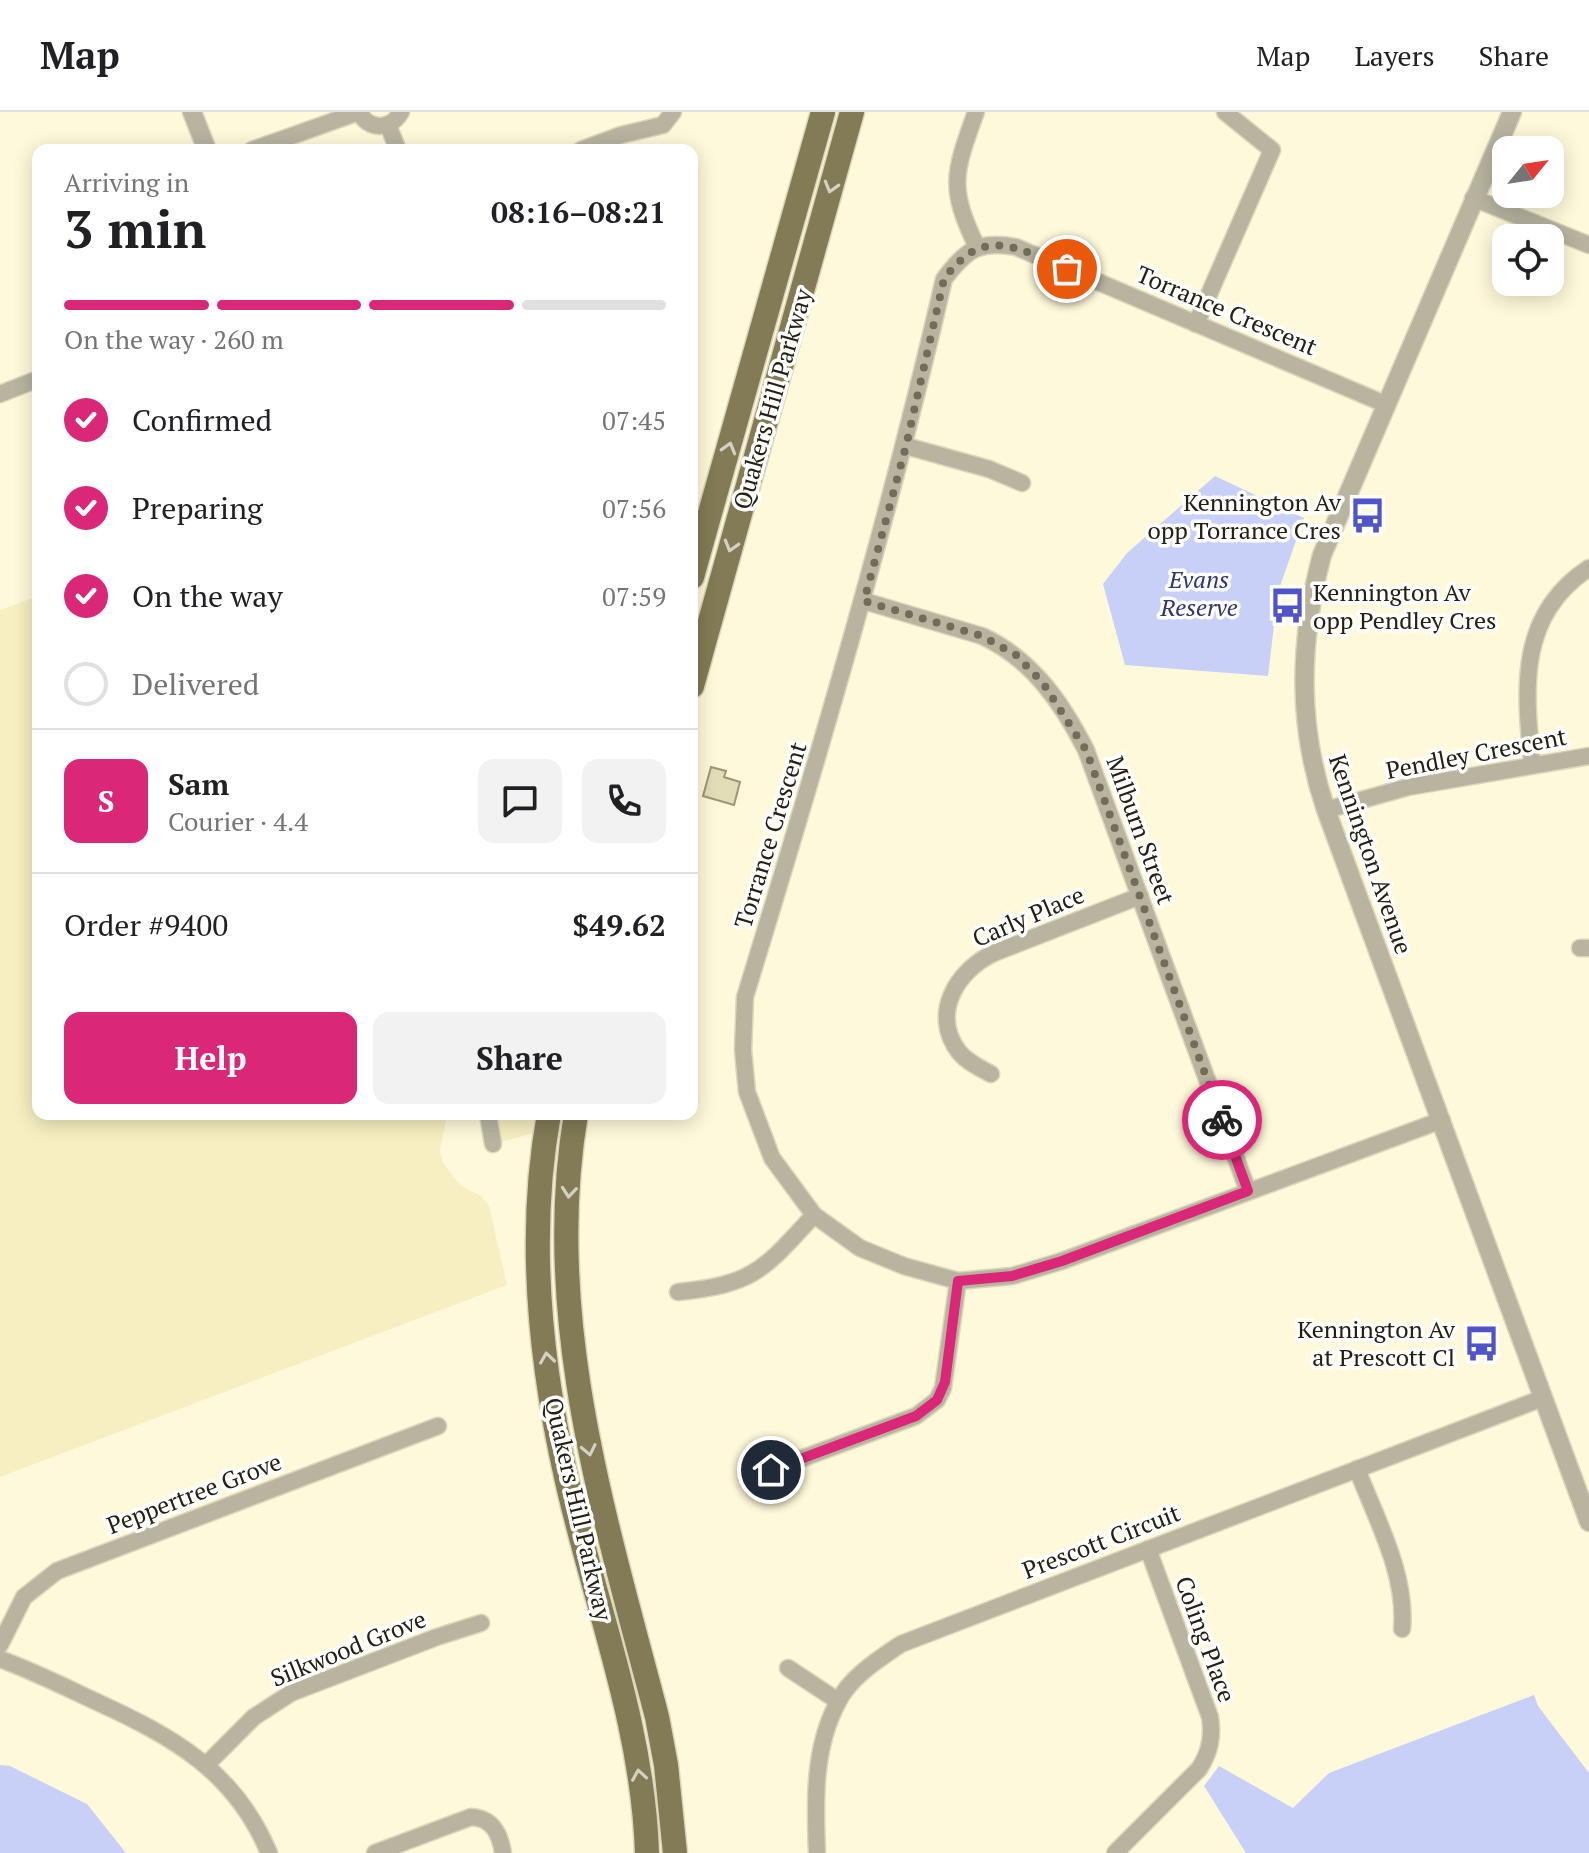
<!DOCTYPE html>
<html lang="en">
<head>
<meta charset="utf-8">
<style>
  :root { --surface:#fff; --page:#f2f2f2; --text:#202124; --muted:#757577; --line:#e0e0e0; --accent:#db2777 }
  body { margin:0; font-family:"PT Serif",serif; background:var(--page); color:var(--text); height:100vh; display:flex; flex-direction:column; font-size:30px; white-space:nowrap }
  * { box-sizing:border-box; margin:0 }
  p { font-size:26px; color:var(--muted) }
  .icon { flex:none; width:44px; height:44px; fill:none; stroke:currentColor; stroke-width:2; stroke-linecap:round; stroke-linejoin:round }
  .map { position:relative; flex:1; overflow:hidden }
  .details { position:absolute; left:32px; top:32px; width:666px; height:976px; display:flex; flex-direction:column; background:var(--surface); border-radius:16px; box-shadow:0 4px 20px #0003 }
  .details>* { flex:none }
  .needle { width:52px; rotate:60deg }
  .controls { position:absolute; left:1492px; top:24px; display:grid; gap:16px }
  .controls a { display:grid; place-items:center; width:72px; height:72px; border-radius:16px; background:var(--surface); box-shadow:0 4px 20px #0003; font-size:40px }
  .pin { position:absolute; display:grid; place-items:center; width:68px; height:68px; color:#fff; margin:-34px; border:4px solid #fff; border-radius:50%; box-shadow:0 2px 8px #0007 }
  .courier { position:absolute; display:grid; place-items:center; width:80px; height:80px; margin:-40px; border:6px solid #db2777; border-radius:50%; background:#fff; color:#222; box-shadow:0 2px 10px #0007 }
  .overview em { font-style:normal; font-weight:800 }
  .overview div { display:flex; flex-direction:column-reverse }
  .overview { display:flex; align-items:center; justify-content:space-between; height:136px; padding:0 32px }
  h1 { font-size:52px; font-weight:800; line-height:60px }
  .bar { display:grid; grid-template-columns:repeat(4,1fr); gap:12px 8px; align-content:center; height:96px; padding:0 32px }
  .bar i { height:10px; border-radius:6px; background:var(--line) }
  .bar .current { background:var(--accent) }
  .bar p { grid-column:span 4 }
  .line { display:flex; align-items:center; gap:20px; padding:0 32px; border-top:2px solid var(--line) }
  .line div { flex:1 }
  .round { display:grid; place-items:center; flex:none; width:84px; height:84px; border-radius:16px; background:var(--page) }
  ol { padding:0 32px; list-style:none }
  li { display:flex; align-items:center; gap:24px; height:88px }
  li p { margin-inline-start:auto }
  li .icon { padding:8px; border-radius:50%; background:var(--accent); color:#fff; stroke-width:4 }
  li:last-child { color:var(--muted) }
  li i { width:44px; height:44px; border:4px solid var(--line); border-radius:50% }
  .cta { display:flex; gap:16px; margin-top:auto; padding:16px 32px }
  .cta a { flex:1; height:92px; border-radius:16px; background:var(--accent); color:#fff; font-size:32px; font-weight:800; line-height:92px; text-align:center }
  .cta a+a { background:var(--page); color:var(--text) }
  header { display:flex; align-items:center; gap:48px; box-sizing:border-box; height:112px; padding:0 40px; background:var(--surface); border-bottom:2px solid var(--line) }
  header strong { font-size:38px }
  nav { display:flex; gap:44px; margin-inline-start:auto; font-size:28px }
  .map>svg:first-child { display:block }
  .built { fill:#f7efc1 }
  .green { fill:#c8d0f8 }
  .building { fill:#e2dcb7; stroke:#9e9774; stroke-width:2 }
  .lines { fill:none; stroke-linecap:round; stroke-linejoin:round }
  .minor-casing { stroke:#dcd6bb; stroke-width:19 }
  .tertiary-casing { stroke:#dcd6bb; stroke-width:21 }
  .primary-casing { stroke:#dcd6bb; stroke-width:27 }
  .minor { stroke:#b8b4a0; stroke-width:16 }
  .tertiary { stroke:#b8b4a0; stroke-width:18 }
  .primary { stroke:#827b55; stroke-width:24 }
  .oneway { stroke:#d3d1c4 }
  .done { stroke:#716d59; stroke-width:8; stroke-dasharray:0 14.4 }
  .route { stroke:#db2777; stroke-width:10 }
  .labels { text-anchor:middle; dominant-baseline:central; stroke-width:7; stroke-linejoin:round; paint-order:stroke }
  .street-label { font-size:24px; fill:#242113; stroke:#fff }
  .poi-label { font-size:24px; fill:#242113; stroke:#fff; text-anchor:end }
  .park-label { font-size:24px; font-style:italic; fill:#32376e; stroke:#fff }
</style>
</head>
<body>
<header>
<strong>Map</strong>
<nav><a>Map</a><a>Layers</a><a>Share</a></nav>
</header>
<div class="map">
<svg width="1589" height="1741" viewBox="0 0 1589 1741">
  <rect width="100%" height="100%" fill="#fff9db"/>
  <g class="built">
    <path d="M38,484V1002H447L440,1039L443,1051L459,1072L481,1084L489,1094L507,1173L0,1365V498Z"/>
    <path d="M488,1002H549L546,1018L493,1032Z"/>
  </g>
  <g class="green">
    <path d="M1215,364L1304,406L1278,480L1268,564L1125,553L1103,472L1127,441Z"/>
    <path d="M1534,1583L1538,1594L1589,1661V1741H1246L1204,1674L1219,1654L1293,1696L1329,1661Z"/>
    <path d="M0,1653L10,1654L87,1692L126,1741H0Z"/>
  </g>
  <path class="building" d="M711,655L726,659L724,665L740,670L734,693L703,684Z"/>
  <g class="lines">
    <defs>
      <g id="minor">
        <path d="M359,0C369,19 391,18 401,0"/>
        <path d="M976,0C954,61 948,75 977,135"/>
        <path d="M388,13L398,38"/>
        <path d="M252,38L359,0"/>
        <path d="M581,38L621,23L663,13L673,0"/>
        <path d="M1473,86L1589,133"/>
        <path d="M1196,212L1272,38L1225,0"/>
        <path d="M0,282L38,267"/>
        <path d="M1385,292L1016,135C979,128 966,138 944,167C888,410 818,647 745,885L743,938L747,980L772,1046L814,1103L860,1136L904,1154L958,1169L1012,1164L1062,1149L1442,1008"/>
        <path d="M906,334L989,357L1022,371"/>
        <path d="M864,489L982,524C1032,547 1062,591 1086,638L1248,1079"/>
        <path d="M1532,652C1525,577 1517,503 1589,456"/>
        <path d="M1326,698L1408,675L1589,644"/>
        <path d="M1580,836H1589"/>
        <path d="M991,962C980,956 967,950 959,940C930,902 957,858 994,841L1140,784"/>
        <path d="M488,1002L493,1032"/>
        <path d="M678,1180C755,1172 763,1158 814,1103"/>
        <path d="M1357,1357C1376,1407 1407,1462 1402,1517"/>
        <path d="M771,1358L916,1304L937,1288L943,1276L958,1169"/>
        <path d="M0,1533L24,1485L57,1459L438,1314"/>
        <path d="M0,1547C33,1559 65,1575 97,1590C173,1625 235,1659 269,1741"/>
        <path d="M788,1556L838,1589"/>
        <path d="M206,1653L254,1605L291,1581L437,1525L481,1511"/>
        <path d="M375,1741L471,1705C493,1706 500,1722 503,1741"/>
        <path d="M817,1741C815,1690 813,1636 838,1590C850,1565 879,1547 901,1532L1543,1286"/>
        <path d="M1115,1741L1199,1657C1210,1640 1213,1625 1210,1605L1148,1437"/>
      </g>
      <g id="tertiary">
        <path d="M192,0L207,38"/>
        <path d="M1512,0L1322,443C1299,530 1297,613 1326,698L1589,1410"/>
      </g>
      <g id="primary">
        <path d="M692,465L823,0"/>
        <path d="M692,574L852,0"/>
        <path d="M549,1002C527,1122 540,1251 567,1369C595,1493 643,1613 647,1741"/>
        <path d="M576,1002C541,1207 606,1409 657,1605L666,1653L675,1741"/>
      </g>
    </defs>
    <use href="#minor" class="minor-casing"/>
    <use href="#tertiary" class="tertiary-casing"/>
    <use href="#primary" class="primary-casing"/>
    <use href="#minor" class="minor"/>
    <use href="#tertiary" class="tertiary"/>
    <use href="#primary" class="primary"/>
  </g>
  <defs><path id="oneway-chevron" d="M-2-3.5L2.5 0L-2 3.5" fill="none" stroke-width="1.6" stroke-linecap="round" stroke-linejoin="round" transform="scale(2)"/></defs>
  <g class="oneway">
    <use href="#oneway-chevron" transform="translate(831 75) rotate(106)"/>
    <use href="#oneway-chevron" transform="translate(729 336) rotate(-74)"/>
    <use href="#oneway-chevron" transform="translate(731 434) rotate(106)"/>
    <use href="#oneway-chevron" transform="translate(569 1080) rotate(95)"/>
    <use href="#oneway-chevron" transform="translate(547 1246) rotate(-98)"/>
    <use href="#oneway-chevron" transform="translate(589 1338) rotate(78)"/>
    <use href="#oneway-chevron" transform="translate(639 1663) rotate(-99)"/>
  </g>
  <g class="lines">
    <path class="done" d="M1067,157C1015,135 984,113 944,167L906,334L864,489L982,524L1016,543L1043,571L1086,638L1222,1008"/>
    <path class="route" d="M771,1358L916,1304L937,1288L945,1270L958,1169L1012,1164L1062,1149L1248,1079L1222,1008"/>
  </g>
  <defs>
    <symbol id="bus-bare" viewBox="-9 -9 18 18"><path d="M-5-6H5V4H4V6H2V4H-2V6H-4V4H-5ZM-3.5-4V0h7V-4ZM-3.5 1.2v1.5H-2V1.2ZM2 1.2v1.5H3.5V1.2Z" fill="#5053c9" stroke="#fff" stroke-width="2.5" paint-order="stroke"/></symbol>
  </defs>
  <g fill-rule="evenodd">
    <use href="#bus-bare" x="1342" y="378" width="51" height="51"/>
    <use href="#bus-bare" x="1262" y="468" width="51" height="51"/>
    <use href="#bus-bare" x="1456" y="1206" width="51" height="51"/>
  </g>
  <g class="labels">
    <g class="street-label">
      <text transform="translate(1227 198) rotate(23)">Torrance Crescent</text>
      <text transform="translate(772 287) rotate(-74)">Quakers Hill Parkway</text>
      <text transform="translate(1476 641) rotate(-11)">Pendley Crescent</text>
      <text transform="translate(1141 718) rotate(70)">Milburn Street</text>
      <text transform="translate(770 723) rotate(-73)">Torrance Crescent</text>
      <text transform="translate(1371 742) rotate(71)">Kennington Avenue</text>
      <text transform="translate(1028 804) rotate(-23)">Carly Place</text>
      <text transform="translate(194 1381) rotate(-21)">Peppertree Grove</text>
      <text transform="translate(579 1397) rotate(77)">Quakers Hill Parkway</text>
      <text transform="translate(1101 1429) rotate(-21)">Prescott Circuit</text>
      <text transform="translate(1206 1527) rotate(70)">Coling Place</text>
      <text transform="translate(348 1536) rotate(-22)">Silkwood Grove</text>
    </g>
    <g class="poi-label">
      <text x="1341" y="390">Kennington Av<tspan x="1341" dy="28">opp Torrance Cres</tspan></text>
      <text x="1313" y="480" text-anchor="start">Kennington Av<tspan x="1313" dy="28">opp Pendley Cres</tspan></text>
      <text x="1455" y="1217">Kennington Av<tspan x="1455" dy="28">at Prescott Cl</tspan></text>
    </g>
    <g class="park-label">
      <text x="1199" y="467">Evans<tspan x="1199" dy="28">Reserve</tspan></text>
    </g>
  </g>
</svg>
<div class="controls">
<a><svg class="needle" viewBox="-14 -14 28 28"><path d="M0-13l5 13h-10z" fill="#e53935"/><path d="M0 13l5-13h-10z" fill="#757577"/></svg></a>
<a><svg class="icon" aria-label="locate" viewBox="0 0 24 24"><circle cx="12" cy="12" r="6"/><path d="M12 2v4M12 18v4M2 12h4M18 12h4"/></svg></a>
</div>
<div class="pin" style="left:1067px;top:157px;background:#ea580c"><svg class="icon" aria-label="bag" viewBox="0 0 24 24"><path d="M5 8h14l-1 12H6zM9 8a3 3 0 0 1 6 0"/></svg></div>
<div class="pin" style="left:771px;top:1358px;background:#1f2937"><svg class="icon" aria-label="home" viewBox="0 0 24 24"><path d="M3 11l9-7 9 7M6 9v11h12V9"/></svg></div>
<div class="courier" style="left:1222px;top:1008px"><svg class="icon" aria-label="bike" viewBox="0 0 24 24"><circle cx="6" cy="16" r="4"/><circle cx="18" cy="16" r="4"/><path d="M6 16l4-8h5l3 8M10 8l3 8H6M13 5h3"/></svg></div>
<section class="details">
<div class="overview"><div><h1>3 min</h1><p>Arriving in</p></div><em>08:16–08:21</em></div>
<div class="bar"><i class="current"></i><i class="current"></i><i class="current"></i><i></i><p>On the way · 260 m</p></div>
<ol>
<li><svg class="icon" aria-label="check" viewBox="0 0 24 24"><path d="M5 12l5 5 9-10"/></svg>Confirmed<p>07:45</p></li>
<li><svg class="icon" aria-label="check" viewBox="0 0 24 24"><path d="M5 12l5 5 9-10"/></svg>Preparing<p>07:56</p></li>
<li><svg class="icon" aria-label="check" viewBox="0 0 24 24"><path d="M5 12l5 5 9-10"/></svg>On the way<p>07:59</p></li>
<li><i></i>Delivered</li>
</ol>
<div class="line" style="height:144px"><b class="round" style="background:var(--accent);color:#fff">S</b><div><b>Sam</b><p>Courier · 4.4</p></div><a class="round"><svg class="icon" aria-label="chat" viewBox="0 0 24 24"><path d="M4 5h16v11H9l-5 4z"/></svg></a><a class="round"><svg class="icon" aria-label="phone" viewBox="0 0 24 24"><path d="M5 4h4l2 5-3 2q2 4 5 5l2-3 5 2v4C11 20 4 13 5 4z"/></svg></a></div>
<div class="line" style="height:104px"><div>Order #9400</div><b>$49.62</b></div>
<div class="cta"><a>Help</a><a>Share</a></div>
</section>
</div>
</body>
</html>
